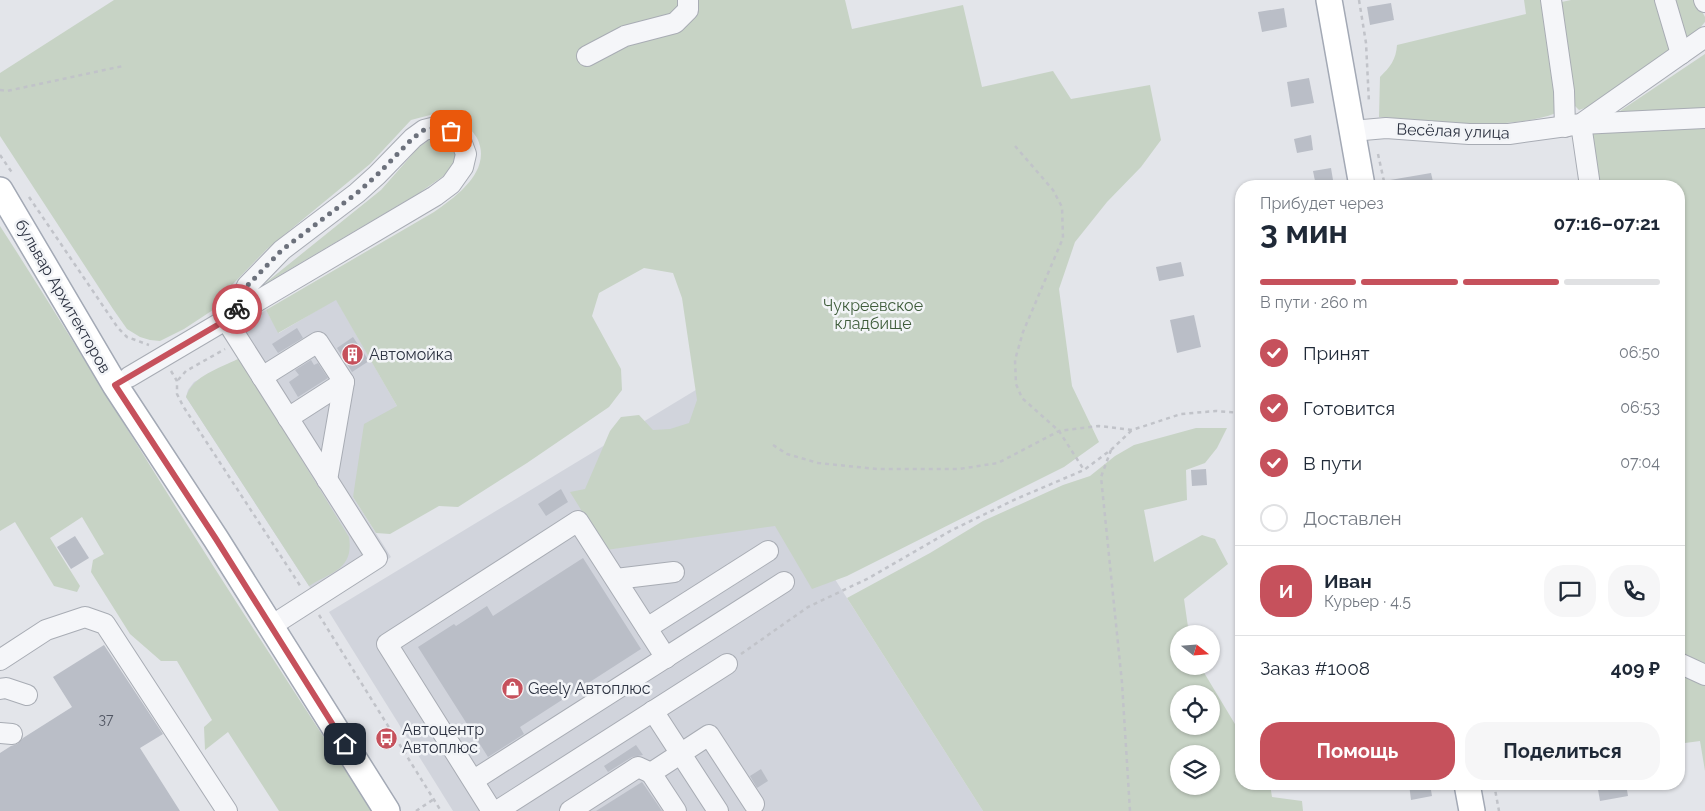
<!DOCTYPE html>
<html lang="ru">
<head>
<meta charset="utf-8">
<style>
  :root { --surface:#fff; --page:#f6f6f7; --text:#1f2937; --muted:#747a83; --line:#e0e1e3; --accent:#c6515c }
  body { margin:0; font-family:Raleway,sans-serif; background:var(--page); color:var(--text); height:100vh; display:flex; flex-direction:column; font-size:19px; white-space:nowrap }
  * { box-sizing:border-box; margin:0 }
  p { font-size:16px; color:var(--muted) }
  .icon { flex:none; width:28px; height:28px; fill:none; stroke:currentColor; stroke-width:2; stroke-linecap:round; stroke-linejoin:round }
  .map { position:relative; flex:1; overflow:hidden }
  .details { position:absolute; left:1235px; top:180px; width:450px; height:610px; display:flex; flex-direction:column; background:var(--surface); border-radius:20px; box-shadow:0 1px 4px #0004 }
  .details>* { flex:none }
  .needle { width:32px; rotate:107deg }
  .tools { position:absolute; left:1170px; top:625px; display:grid; gap:10px }
  .tools a { display:grid; place-items:center; width:50px; height:50px; border-radius:50%; background:var(--surface); box-shadow:0 1px 4px #0004; font-size:25px }
  .pin { position:absolute; display:grid; place-items:center; width:42px; height:42px; color:#fff; margin:-21px; border-radius:10px; box-shadow:0 2px 8px #0006 }
  .courier { position:absolute; display:grid; place-items:center; width:50px; height:50px; margin:-25px; border:4px solid #c6515c; border-radius:50%; background:#fff; color:#222; box-shadow:0 1px 6px #0007 }
  .headline em { font-style:normal; font-weight:700 }
  .headline div { display:flex; flex-direction:column-reverse }
  .headline { display:flex; align-items:center; justify-content:space-between; height:85px; padding:0 25px }
  h1 { font-size:32px; font-weight:700; line-height:38px }
  .bar { display:grid; grid-template-columns:repeat(4,1fr); gap:8px 5px; align-content:center; height:60px; padding:0 25px }
  .bar i { height:6px; border-radius:4px; background:var(--line) }
  .bar .current { background:var(--accent) }
  .bar p { grid-column:span 4 }
  .line { display:flex; align-items:center; gap:12px; padding:0 25px; border-top:1px solid var(--line) }
  .line div { flex:1 }
  .round { display:grid; place-items:center; flex:none; width:52px; height:52px; border-radius:20px; background:var(--page) }
  ol { padding:0 25px; list-style:none }
  li { display:flex; align-items:center; gap:15px; height:55px }
  li p { margin-inline-start:auto }
  li .icon { padding:5px; border-radius:50%; background:var(--accent); color:#fff; stroke-width:4 }
  li:last-child { color:var(--muted) }
  li i { width:28px; height:28px; border:2px solid var(--line); border-radius:50% }
  .action { display:flex; gap:10px; margin-top:auto; padding:10px 25px }
  .action a { flex:1; height:58px; border-radius:20px; background:var(--accent); color:#fff; font-size:20px; font-weight:700; line-height:58px; text-align:center }
  .action a+a { background:var(--page); color:var(--text) }
  .map>svg:first-child { display:block }
  .built { fill:#d1d4dc }
  .green { fill:#c7d3c5; fill-rule:evenodd }
  .building { fill:#babec7 }
  .lines { fill:none; stroke-linecap:round; stroke-linejoin:round }
  .minor-casing { stroke:#a8acb4; stroke-width:22 }
  .major-casing { stroke:#a3a9b5; stroke-width:28 }
  .path { stroke:#c1c3c9; stroke-width:2.5; stroke-dasharray:4 4; stroke-linecap:butt }
  .minor { stroke:#f5f6f9; stroke-width:20 }
  .major { stroke:#fff; stroke-width:25 }
  .done { stroke:#6c717c; stroke-width:5; stroke-dasharray:0 9 }
  .route { stroke:#c6515c; stroke-width:6 }
  .labels { text-anchor:middle; dominant-baseline:central; stroke-width:5; stroke-linejoin:round; paint-order:stroke }
  .number-label { font-size:14px; fill:#505562 }
  .street-label { font-size:16px; fill:#2c3241; stroke:#f2f4f7 }
  .park-label { font-size:16px; fill:#3e5c3a; stroke:#f2f4f7 }
  .poi-label { font-size:16px; fill:#2c3241; stroke:#f2f4f7; text-anchor:start }
</style>
</head>
<body>
<div class="map">
<svg width="1705" height="811" viewBox="0 0 1705 811">
  <rect width="100%" height="100%" fill="#e3e5ea"/>
  <g class="built">
    <path d="M336,299L397,406L353,497L391,557L322,606L186,397L188,390L194,382L238,359L223,335L266,310L279,333Z"/>
    <path d="M709,382L983,811H453L329,612Z"/>
  </g>
  <g class="green">
    <path d="M114,0H845L852,29L963,5L982,87L1053,71L1071,99L1150,85L1161,140L1141,167L1107,202L1075,242L1059,289L1072,386L1099,442L1064,467L847,576L812,589L775,526L606,550L570,492L585,489L610,431L621,417L639,415L653,430L670,429L689,423L697,400L682,298L673,273L644,268L599,293L592,316L621,369L622,390L609,407L527,463L458,507L439,506L390,534L376,533L353,497L364,424L397,406L336,300L278,333L266,310L434,212C457,196 493,170 477,138C473,131 465,124 460,117L434,114L411,120L370,164L267,249L232,285L219,306L184,329L160,341L150,340L140,337L127,329L113,309L0,136V73Z"/>
    <path d="M1524,0H1545L1557,66L1556,113C1508,132 1431,120 1379,117L1380,77C1390,67 1396,60 1397,45L1526,14Z"/>
    <path d="M1571,0H1656L1671,50L1588,107L1579,110L1574,105L1557,3Z"/>
    <path d="M1674,0H1696L1705,17V22L1698,30L1681,41Z"/>
    <path d="M1705,54V110L1614,115Z"/>
    <path d="M1705,126V771L1700,741L1685,743L1684,732H1679V186H1596L1592,133Z"/>
    <path d="M436,135L451,140L458,149L452,170L419,193L263,285L381,190L418,148Z"/>
    <path d="M0,226C48,300 94,376 141,451C216,572 294,692 372,811H279L228,732L205,750L204,727L212,720L177,661H161L130,634L91,572L93,560L104,554L82,517L50,538L80,586L77,592L54,586L15,522L0,531Z"/>
    <path d="M238,359L259,390L349,537C354,569 332,572 309,586L186,397C192,376 220,368 238,359Z"/>
    <path d="M1196,428H1227L1217,448L1205,463L1186,470L1187,500L1144,510L1154,562L1202,535L1215,539L1228,564L1184,599L1189,634H1179V666H1200L1241,734V784H1270L1272,797L1302,801L1303,811H983L847,598L930,553L983,521L1063,485L1090,476L1115,456L1134,445ZM1179,694H1211V726H1179ZM1179,754H1211V786H1179Z"/>
  </g>
  <g class="building">
    <path d="M1391,3L1394,20L1370,25L1367,7Z"/>
    <path d="M1284,8L1287,27L1262,32L1258,12Z"/>
    <path d="M1309,78L1314,103L1291,107L1287,82Z"/>
    <path d="M1311,135L1313,150L1297,153L1294,139Z"/>
    <path d="M1331,168L1334,186H1316L1313,171Z"/>
    <path d="M1431,173L1434,186H1391L1390,180Z"/>
    <path d="M1181,262L1184,276L1159,281L1156,267Z"/>
    <path d="M1194,315L1201,347L1177,353L1170,320Z"/>
    <path d="M297,328L303,338L278,353L272,344Z"/>
    <path d="M353,337L369,361L352,372L337,348Z"/>
    <path d="M311,360L314,365L318,363L328,378L298,397L289,382L299,375L295,370Z"/>
    <path d="M1206,469L1207,485L1192,486L1191,470Z"/>
    <path d="M561,489L568,502L546,516L538,504Z"/>
    <path d="M75,536L89,558L71,569L57,547Z"/>
    <path d="M583,558L641,649L520,727L524,734L488,757L418,647L454,624L456,626L487,606L493,616Z"/>
    <path d="M104,645L163,734L140,748L180,811H0V753L11,746L17,744L23,738L72,707L53,677Z"/>
    <path d="M636,745L643,755L632,757L608,772L604,766Z"/>
    <path d="M761,769L768,781L757,788L750,776Z"/>
    <path d="M642,782L662,811H596Z"/>
    <path d="M1409,784H1430L1432,796L1411,800Z"/>
    <path d="M1597,784H1626L1628,796L1600,801Z"/>
  </g>
  <g class="lines">
    <defs>
      <g id="minor">
        <path d="M1551,0L1564,91L1565,127"/>
        <path d="M1665,0L1681,54"/>
        <path d="M1704,0L1705,2"/>
        <path d="M587,56L625,36L675,23L688,10V0"/>
        <path d="M1352,131L1386,128L1469,134H1509L1581,124L1705,37"/>
        <path d="M1590,186L1581,124L1705,118"/>
        <path d="M226,320L377,558L282,619"/>
        <path d="M129,377L435,196L451,184L463,167L466,154L460,138L451,131L436,127L424,130L413,138L377,175L357,193L282,250L247,286L235,314"/>
        <path d="M262,377L318,342L344,382L288,418"/>
        <path d="M327,480L344,382"/>
        <path d="M616,579L674,572"/>
        <path d="M647,628L768,551"/>
        <path d="M0,660L46,630L85,617L105,624L227,811"/>
        <path d="M1679,663L1705,675"/>
        <path d="M0,689L6,688L27,695"/>
        <path d="M653,711L718,811"/>
        <path d="M0,733L12,734"/>
        <path d="M474,780L784,582"/>
        <path d="M492,811L387,644L578,521L666,658"/>
        <path d="M497,811L727,664"/>
        <path d="M570,811L638,767L651,773"/>
        <path d="M676,811L651,773L709,735L754,804"/>
      </g>
      <g id="major">
        <path d="M1329,0L1362,186"/>
        <path d="M0,190L115,385L216,539L387,811"/>
        <path d="M1467,784L1472,811"/>
      </g>
    </defs>
    <use href="#minor" class="minor-casing"/>
    <use href="#major" class="major-casing"/>
    <g class="path">
      <path d="M1359,0L1366,43L1369,103"/>
      <path d="M0,90L7,91L123,66"/>
      <path d="M1015,146L1053,190L1062,207L1063,238L1023,332L1015,360L1016,384L1022,398L1059,431L1084,470"/>
      <path d="M1378,154L1385,186"/>
      <path d="M0,155L13,174"/>
      <path d="M29,197L118,328L127,337L149,345"/>
      <path d="M171,371L177,381V394L183,406L301,587"/>
      <path d="M178,380L186,371L225,349"/>
      <path d="M773,445L787,454L818,463L877,469H959L998,463L1059,431L1099,426L1132,430L1181,414L1216,411L1241,413"/>
      <path d="M1111,450L1101,477L1122,683L1130,811"/>
      <path d="M319,615L441,811"/>
      <path d="M741,654L808,607L869,578L952,530L1016,499L1084,470L1112,449L1132,430"/>
      <path d="M1494,784L1499,811"/>
      <path d="M416,811L434,799"/>
    </g>
    <use href="#minor" class="minor"/>
    <use href="#major" class="major"/>
  </g>
  <g class="lines">
    <path class="done" d="M237,309L247,286L282,250L357,193L377,175L413,138L424,130L436,127L451,131"/>
    <path class="route" d="M237,309L235,314L226,320L115,385L216,539L345,744"/>
  </g>
  <defs>
    <symbol id="building-disc" viewBox="-11 -11 22 22"><circle r="9.5" fill="#c6515c" stroke="#f2f4f7"/><path d="M-4-6H4V6H1V3H-1V6H-4ZM-2.5-4.3h1.7v1.8h-1.7ZM.8-4.3h1.7v1.8H.8ZM-2.5-1h1.7V.8h-1.7ZM.8-1h1.7V.8H.8Z" fill="#fff"/></symbol>
    <symbol id="shop-disc" viewBox="-11 -11 22 22"><circle r="9.5" fill="#c6515c" stroke="#f2f4f7"/><path d="M-5-2.5h2.3a2.7 3.5 0 0 1 5.4 0H5L5.5 6h-11ZM-1.5-2.5h3a1.5 2.3 0 0 0-3 0Z" fill="#fff"/></symbol>
    <symbol id="bus-disc" viewBox="-11 -11 22 22"><circle r="9.5" fill="#c6515c" stroke="#f2f4f7"/><path d="M-5-6H5V4H4V6H2V4H-2V6H-4V4H-5ZM-3.5-4V0h7V-4ZM-3.5 1.2v1.5H-2V1.2ZM2 1.2v1.5H3.5V1.2Z" fill="#fff"/></symbol>
  </defs>
  <g fill-rule="evenodd">
    <use href="#building-disc" x="340" y="342" width="25" height="25"/>
    <use href="#shop-disc" x="500" y="676" width="25" height="25"/>
    <use href="#bus-disc" x="374" y="726" width="25" height="25"/>
  </g>
  <g class="labels">
    <g class="number-label">
      <text x="106" y="719">37</text>
    </g>
    <g class="street-label">
      <text transform="translate(1453 131) rotate(2)">Весёлая улица</text>
      <text transform="translate(63 296) rotate(60)">бульвар Архитекторов</text>
    </g>
    <g class="park-label">
      <text x="873" y="305">Чукреевское<tspan x="873" dy="18">кладбище</tspan></text>
    </g>
    <g class="poi-label">
      <text x="369" y="354">Автомойка</text>
      <text x="528" y="688">Geely Автоплюс</text>
      <text x="402" y="729">Автоцентр<tspan x="402" dy="18">Автоплюс</tspan></text>
    </g>
  </g>
</svg>
<div class="tools">
<a><svg class="needle" viewBox="-14 -14 28 28"><path d="M0-13l5 13h-10z" fill="#e53935"/><path d="M0 13l5-13h-10z" fill="#747a83"/></svg></a>
<a><svg class="icon" aria-label="locate" viewBox="0 0 24 24"><circle cx="12" cy="12" r="6"/><path d="M12 2v4M12 18v4M2 12h4M18 12h4"/></svg></a>
<a><svg class="icon" aria-label="layers" viewBox="0 0 24 24"><path d="M12 4l9 5-9 5-9-5zM3 14l9 5 9-5"/></svg></a>
</div>
<div class="pin" style="left:451px;top:131px;background:#ea580c"><svg class="icon" aria-label="bag" viewBox="0 0 24 24"><path d="M5 8h14l-1 12H6zM9 8a3 3 0 0 1 6 0"/></svg></div>
<div class="pin" style="left:345px;top:744px;background:#1f2937"><svg class="icon" aria-label="home" viewBox="0 0 24 24"><path d="M3 11l9-7 9 7M6 9v11h12V9"/></svg></div>
<div class="courier" style="left:237px;top:309px"><svg class="icon" aria-label="bike" viewBox="0 0 24 24"><circle cx="6" cy="16" r="4"/><circle cx="18" cy="16" r="4"/><path d="M6 16l4-8h5l3 8M10 8l3 8H6M13 5h3"/></svg></div>
<section class="details">
<div class="headline"><div><h1>3 мин</h1><p>Прибудет через</p></div><em>07:16–07:21</em></div>
<div class="bar"><i class="current"></i><i class="current"></i><i class="current"></i><i></i><p>В пути · 260 m</p></div>
<ol>
<li><svg class="icon" aria-label="check" viewBox="0 0 24 24"><path d="M5 12l5 5 9-10"/></svg>Принят<p>06:50</p></li>
<li><svg class="icon" aria-label="check" viewBox="0 0 24 24"><path d="M5 12l5 5 9-10"/></svg>Готовится<p>06:53</p></li>
<li><svg class="icon" aria-label="check" viewBox="0 0 24 24"><path d="M5 12l5 5 9-10"/></svg>В пути<p>07:04</p></li>
<li><i></i>Доставлен</li>
</ol>
<div class="line" style="height:90px"><b class="round" style="background:var(--accent);color:#fff">И</b><div><b>Иван</b><p>Курьер · 4.5</p></div><a class="round"><svg class="icon" aria-label="chat" viewBox="0 0 24 24"><path d="M4 5h16v11H9l-5 4z"/></svg></a><a class="round"><svg class="icon" aria-label="phone" viewBox="0 0 24 24"><path d="M5 4h4l2 5-3 2q2 4 5 5l2-3 5 2v4C11 20 4 13 5 4z"/></svg></a></div>
<div class="line" style="height:65px"><div>Заказ #1008</div><b>409 ₽</b></div>
<div class="action"><a>Помощь</a><a>Поделиться</a></div>
</section>
</div>
</body>
</html>
